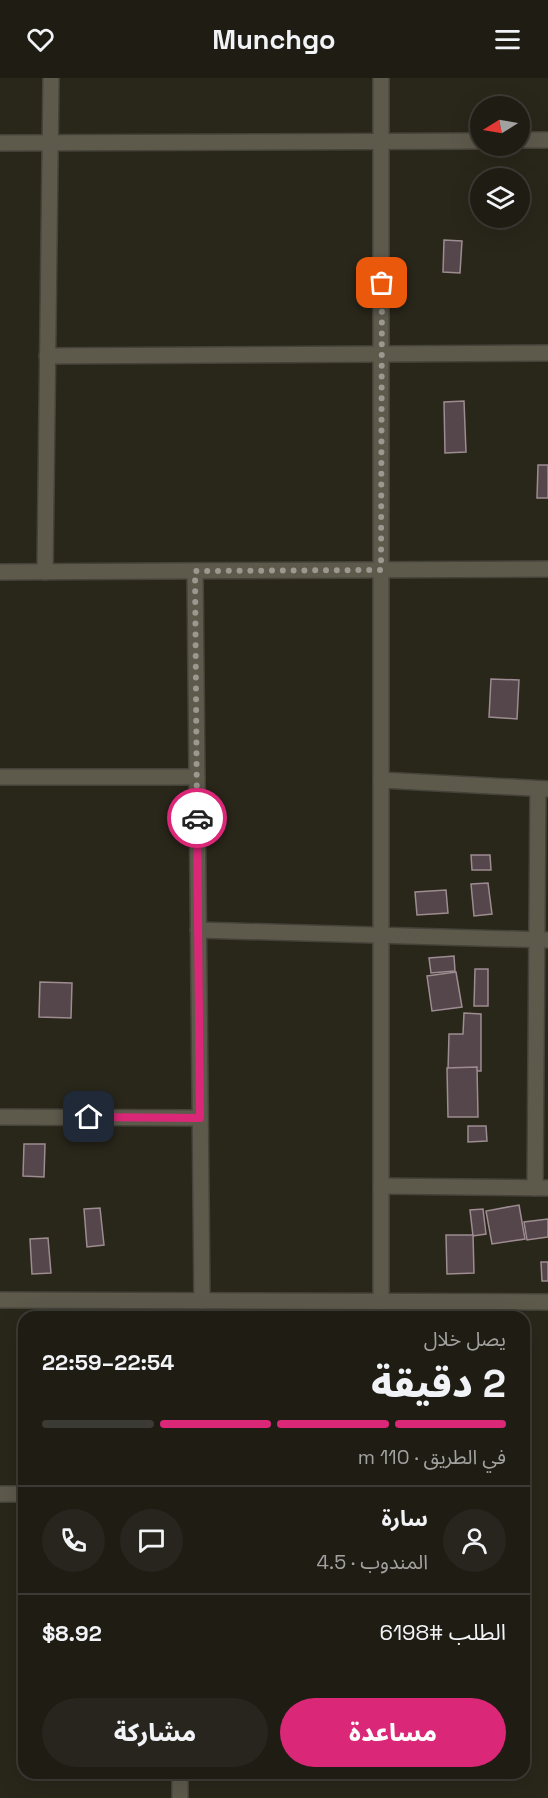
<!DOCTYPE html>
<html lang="ar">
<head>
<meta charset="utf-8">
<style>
  :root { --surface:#1f1c14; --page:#27251d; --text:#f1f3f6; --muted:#a1a1a0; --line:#3c3a34; --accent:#db2777 }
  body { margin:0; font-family:"Space Grotesk","Noto Sans Arabic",sans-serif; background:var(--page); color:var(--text); direction:rtl; height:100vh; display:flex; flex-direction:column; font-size:22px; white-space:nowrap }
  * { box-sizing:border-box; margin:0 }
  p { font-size:20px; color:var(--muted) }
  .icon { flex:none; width:33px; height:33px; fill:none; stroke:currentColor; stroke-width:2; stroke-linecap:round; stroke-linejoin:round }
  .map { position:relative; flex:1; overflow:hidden; direction:ltr }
  .details { position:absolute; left:18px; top:1233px; width:512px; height:468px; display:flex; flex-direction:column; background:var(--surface); border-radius:18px; box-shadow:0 6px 24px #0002,0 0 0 2px var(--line); direction:rtl }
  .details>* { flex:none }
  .needle { width:39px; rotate:259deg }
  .fabs { position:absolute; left:470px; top:18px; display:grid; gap:12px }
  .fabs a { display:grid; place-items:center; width:60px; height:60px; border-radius:50%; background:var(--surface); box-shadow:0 6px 24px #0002,0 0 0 2px var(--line); font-size:30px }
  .pin { position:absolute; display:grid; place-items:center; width:51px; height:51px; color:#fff; margin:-26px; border-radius:12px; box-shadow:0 3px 9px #0006 }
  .courier { position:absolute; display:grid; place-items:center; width:60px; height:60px; margin:-30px; border:4px solid #db2777; border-radius:50%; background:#fff; color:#222; box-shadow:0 2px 8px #0007 }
  .summary em { font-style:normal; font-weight:800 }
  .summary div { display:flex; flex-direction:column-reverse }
  .summary { display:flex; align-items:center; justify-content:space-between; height:102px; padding:0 24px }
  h1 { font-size:39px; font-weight:800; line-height:45px }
  .bar { display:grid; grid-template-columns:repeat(4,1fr); gap:9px 6px; align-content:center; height:72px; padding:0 24px }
  .bar i { height:8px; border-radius:4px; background:var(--line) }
  .bar .current { background:var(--accent) }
  .bar p { grid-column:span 4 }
  .line { display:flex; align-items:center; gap:15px; padding:0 24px; border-top:2px solid var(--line) }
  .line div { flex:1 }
  .round { display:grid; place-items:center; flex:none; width:63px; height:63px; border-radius:32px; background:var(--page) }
  .primary-button { display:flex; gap:12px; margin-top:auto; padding:12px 24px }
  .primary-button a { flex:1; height:69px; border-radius:36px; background:var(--accent); color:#fff; font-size:24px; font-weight:800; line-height:69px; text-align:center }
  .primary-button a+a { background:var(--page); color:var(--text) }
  header { display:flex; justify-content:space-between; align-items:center; height:78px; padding:0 24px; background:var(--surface); font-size:27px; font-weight:800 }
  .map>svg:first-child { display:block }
  .building { fill:#55464b; stroke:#9d8c91; stroke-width:1.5 }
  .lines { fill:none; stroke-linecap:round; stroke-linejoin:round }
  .street-casing { stroke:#444239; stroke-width:18 }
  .street { stroke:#5d5a4c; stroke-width:15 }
  .done { stroke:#9a988f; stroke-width:6; stroke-dasharray:0 10.8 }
  .route { stroke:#db2777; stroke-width:8 }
</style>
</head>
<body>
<header><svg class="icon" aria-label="menu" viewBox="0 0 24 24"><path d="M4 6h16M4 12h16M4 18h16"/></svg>Munchgo<svg class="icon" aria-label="heart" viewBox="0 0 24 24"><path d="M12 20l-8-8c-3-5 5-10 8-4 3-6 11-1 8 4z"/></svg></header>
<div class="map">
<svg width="548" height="1720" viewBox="0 0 548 1720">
  <rect width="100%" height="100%" fill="#29261a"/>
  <g class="building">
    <path d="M444,162L462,163L460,195L443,194Z"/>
    <path d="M464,323L466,374L445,375L444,324Z"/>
    <path d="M538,387H548V420H537Z"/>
    <path d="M491,601L519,602L517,641L489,639Z"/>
    <path d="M471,777H490L491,792H472Z"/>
    <path d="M488,805L492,836L474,838L471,806Z"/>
    <path d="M446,812L448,835L417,837L415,814Z"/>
    <path d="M454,878L455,893L431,895L429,880Z"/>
    <path d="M475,891H488V928H474Z"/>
    <path d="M456,894L462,929L432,933L427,898Z"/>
    <path d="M40,904L72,905L71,940L39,939Z"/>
    <path d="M464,935L481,936V993H448L449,956H463Z"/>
    <path d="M477,989L478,1039H448L447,990Z"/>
    <path d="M468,1048H486L487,1063L468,1064Z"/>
    <path d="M24,1066H45L44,1099L23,1098Z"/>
    <path d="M519,1127L525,1161L492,1166L486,1133Z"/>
    <path d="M100,1130L104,1167L87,1169L84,1131Z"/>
    <path d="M483,1131L486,1156L473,1158L470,1132Z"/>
    <path d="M548,1141V1159L527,1162L524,1144Z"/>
    <path d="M446,1157H473L474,1195L447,1196Z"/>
    <path d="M48,1160L51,1195L32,1196L30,1161Z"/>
    <path d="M541,1184H548V1203H542Z"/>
  </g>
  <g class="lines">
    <defs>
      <g id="street">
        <path d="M519,62H548"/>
        <path d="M0,65L480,63"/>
        <path d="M47,278L548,275"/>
        <path d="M195,493L202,1223"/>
        <path d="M0,494L548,491"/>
        <path d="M45,494L51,0"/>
        <path d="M0,699H197"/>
        <path d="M381,702L548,711"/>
        <path d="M198,852L548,862"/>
        <path d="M0,1039L200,1040"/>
        <path d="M381,1108L548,1110"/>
        <path d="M535,1110L538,711"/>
        <path d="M0,1222L548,1224"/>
        <path d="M381,1239V0"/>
        <path d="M0,1416H24"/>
        <path d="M180,1695V1720"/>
      </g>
    </defs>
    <use href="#street" class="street-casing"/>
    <use href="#street" class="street"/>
  </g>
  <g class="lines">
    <path class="done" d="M197,740L195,493L381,492L382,205"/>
    <path class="route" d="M89,1039L200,1040L197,740"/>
  </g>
</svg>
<div class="fabs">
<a><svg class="needle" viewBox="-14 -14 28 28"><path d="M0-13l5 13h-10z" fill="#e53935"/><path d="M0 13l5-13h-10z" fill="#a1a1a0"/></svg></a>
<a><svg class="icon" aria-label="layers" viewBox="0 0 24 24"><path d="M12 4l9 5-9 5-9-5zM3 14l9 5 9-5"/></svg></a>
</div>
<div class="pin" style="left:382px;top:205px;background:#ea580c"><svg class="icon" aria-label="bag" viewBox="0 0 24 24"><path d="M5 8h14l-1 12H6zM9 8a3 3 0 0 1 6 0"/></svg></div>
<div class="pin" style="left:89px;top:1039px;background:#1f2937"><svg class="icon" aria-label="home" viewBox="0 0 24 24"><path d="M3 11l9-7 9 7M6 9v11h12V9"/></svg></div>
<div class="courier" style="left:197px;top:740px"><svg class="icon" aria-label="car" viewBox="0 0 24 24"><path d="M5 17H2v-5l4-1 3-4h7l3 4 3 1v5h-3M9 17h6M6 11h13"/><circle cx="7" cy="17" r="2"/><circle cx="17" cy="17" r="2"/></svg></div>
<section class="details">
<div class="summary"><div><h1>2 دقيقة</h1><p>يصل خلال</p></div><em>22:54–22:59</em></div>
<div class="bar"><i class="current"></i><i class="current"></i><i class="current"></i><i></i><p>في الطريق · 110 m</p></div>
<div class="line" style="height:108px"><a class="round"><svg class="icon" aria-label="person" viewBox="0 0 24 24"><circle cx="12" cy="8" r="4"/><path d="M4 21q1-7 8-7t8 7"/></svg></a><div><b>سارة</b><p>المندوب · 4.5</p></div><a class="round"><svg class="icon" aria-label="chat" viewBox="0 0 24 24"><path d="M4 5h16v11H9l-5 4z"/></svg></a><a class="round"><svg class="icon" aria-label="phone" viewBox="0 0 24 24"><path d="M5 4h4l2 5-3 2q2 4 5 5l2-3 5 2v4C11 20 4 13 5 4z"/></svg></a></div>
<div class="line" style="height:78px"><div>الطلب #6198</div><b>$8.92</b></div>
<div class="primary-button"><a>مساعدة</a><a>مشاركة</a></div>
</section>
</div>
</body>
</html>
